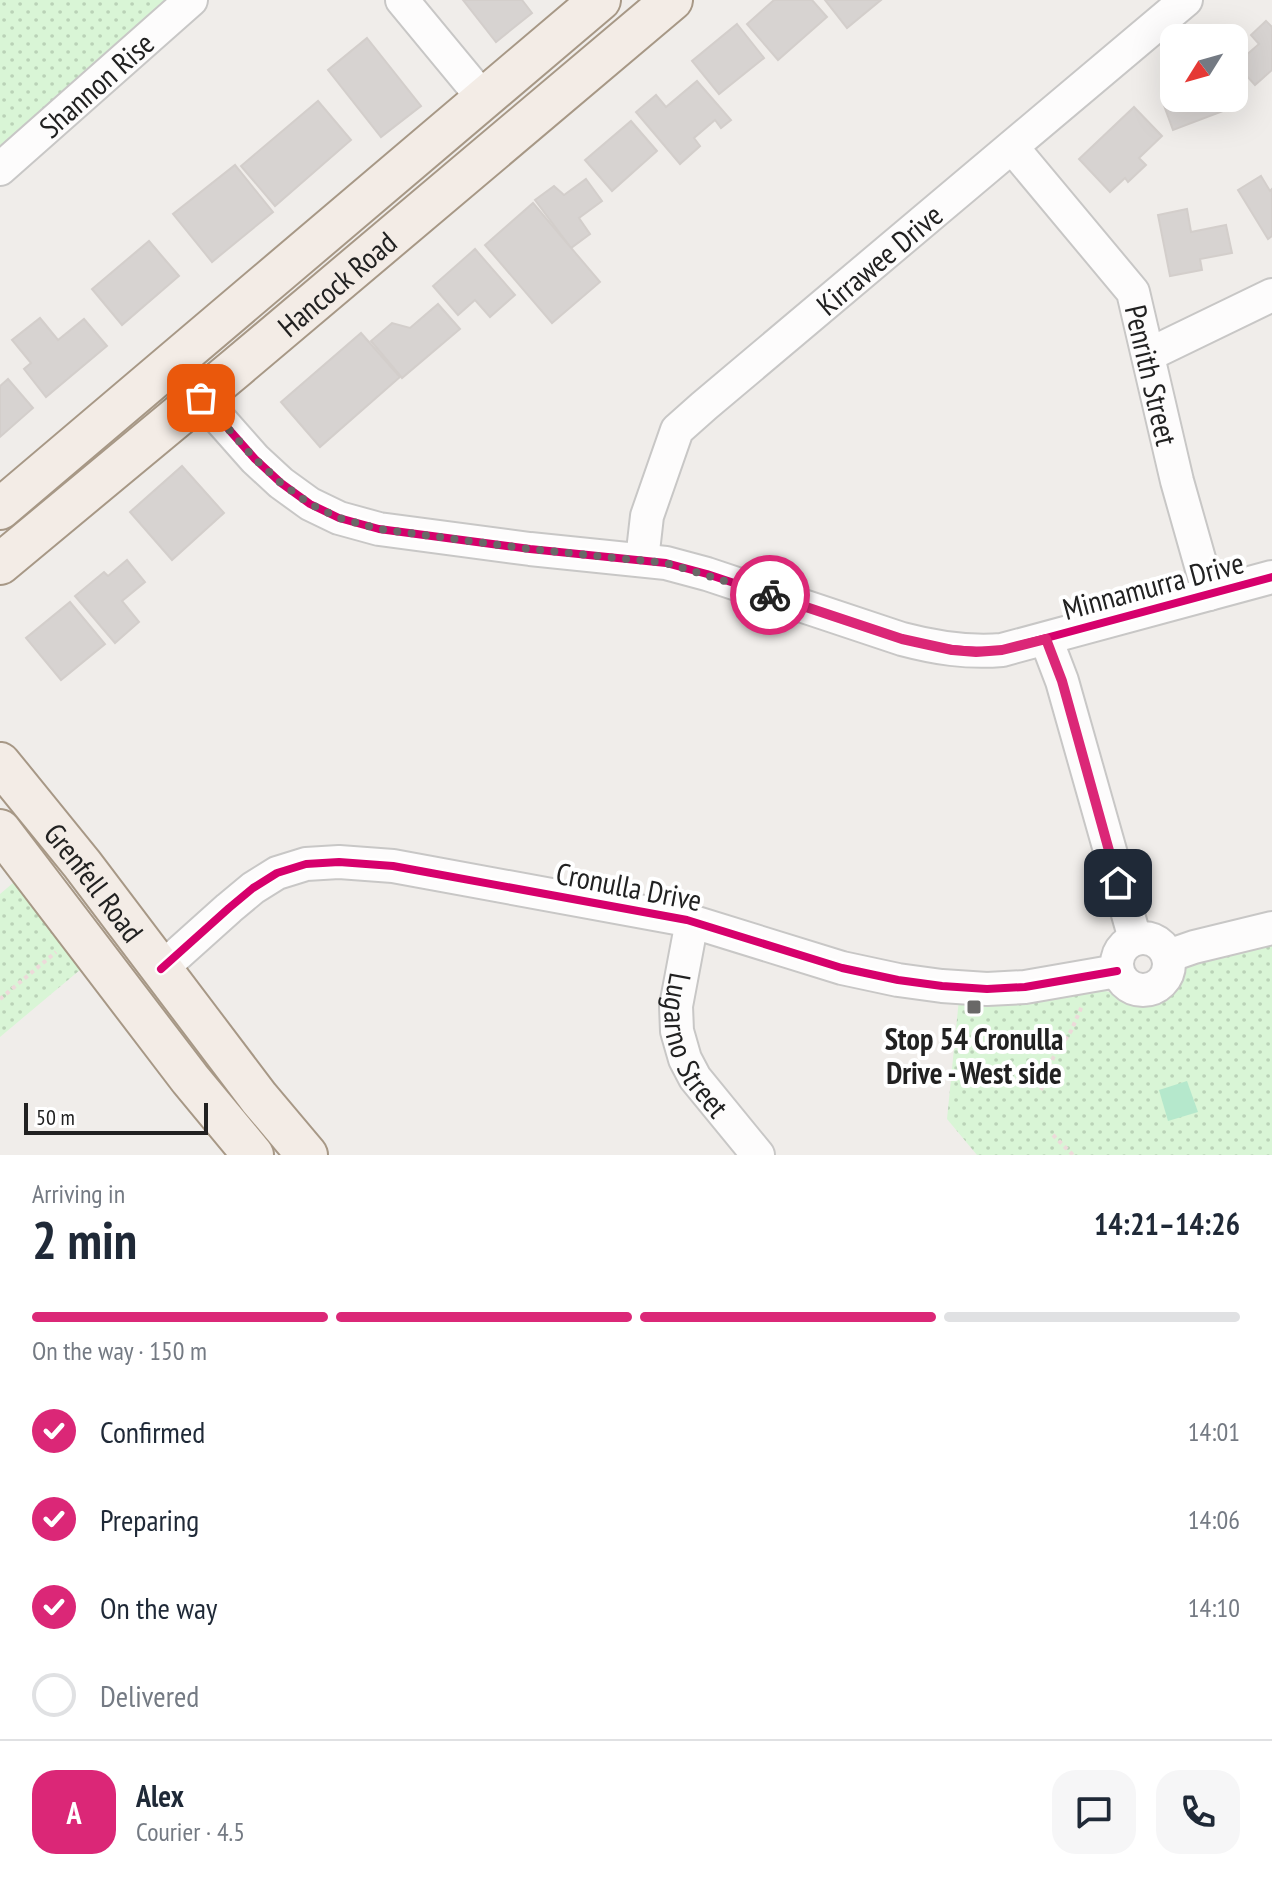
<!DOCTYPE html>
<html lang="en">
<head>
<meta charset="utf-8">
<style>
  :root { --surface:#fff; --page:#f6f6f7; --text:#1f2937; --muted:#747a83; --line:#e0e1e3; --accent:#db2777 }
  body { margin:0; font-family:"PT Sans Narrow",sans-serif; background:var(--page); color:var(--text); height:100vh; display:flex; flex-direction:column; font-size:30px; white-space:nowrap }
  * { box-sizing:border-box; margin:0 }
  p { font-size:26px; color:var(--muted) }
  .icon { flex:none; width:44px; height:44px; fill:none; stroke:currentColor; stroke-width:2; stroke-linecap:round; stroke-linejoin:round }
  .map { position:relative; height:1155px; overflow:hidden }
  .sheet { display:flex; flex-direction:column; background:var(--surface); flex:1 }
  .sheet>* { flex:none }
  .needle { width:52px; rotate:233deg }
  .buttons { position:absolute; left:1160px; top:24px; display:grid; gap:16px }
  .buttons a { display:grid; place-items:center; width:88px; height:88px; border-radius:16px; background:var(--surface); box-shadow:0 8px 32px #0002; font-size:40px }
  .scale { position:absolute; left:24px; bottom:20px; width:184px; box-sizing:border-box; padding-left:8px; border:4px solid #212121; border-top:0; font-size:22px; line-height:28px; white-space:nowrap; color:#212121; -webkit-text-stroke:6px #fff; paint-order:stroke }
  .pin { position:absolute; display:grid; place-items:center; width:68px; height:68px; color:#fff; margin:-34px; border-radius:16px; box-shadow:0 4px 12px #0006 }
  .courier { position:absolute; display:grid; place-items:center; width:80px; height:80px; margin:-40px; border:6px solid #db2777; border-radius:50%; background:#fff; color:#222; box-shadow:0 2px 10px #0007 }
  .headline em { font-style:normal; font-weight:800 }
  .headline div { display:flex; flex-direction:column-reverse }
  .headline { display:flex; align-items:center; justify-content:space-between; height:136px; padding:0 32px }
  h1 { font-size:52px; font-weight:800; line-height:60px }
  .bar { display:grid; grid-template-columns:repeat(4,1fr); gap:12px 8px; align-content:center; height:96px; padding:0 32px }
  .bar i { height:10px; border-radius:6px; background:var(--line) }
  .bar .selected { background:var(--accent) }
  .bar p { grid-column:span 4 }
  .line { display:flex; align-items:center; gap:20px; padding:0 32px; border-top:2px solid var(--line) }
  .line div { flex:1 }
  .round { display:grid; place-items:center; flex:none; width:84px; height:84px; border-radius:24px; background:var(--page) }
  ol { padding:0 32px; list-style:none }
  li { display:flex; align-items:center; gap:24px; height:88px }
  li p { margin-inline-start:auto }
  li .icon { padding:8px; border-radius:50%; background:var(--accent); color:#fff; stroke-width:4 }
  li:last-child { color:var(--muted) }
  li i { width:44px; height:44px; border:4px solid var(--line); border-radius:50% }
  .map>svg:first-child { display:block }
  .park { fill:url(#park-dots) }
  .pitch { fill:#b5e8cc }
  .building { fill:#d7d3d1; stroke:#d3cecb; stroke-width:2 }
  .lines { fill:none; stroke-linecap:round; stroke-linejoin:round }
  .minor-casing { stroke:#c8c7c6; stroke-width:36 }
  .major-casing { stroke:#a79886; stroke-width:44 }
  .path { stroke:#eddada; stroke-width:4; stroke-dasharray:4 4; stroke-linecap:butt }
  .minor { stroke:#fdfcfc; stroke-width:32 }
  .major { stroke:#f3ece6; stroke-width:40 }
  .cycleway-casing { stroke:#fff; stroke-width:13 }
  .cycleway { stroke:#d6006c; stroke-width:8 }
  .done { stroke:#696867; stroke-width:8; stroke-dasharray:0 14.4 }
  .route { stroke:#db2777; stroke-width:10 }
  .poi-dot { fill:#696867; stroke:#fff; stroke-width:3 }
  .labels { text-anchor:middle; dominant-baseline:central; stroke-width:8; stroke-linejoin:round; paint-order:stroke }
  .street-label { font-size:30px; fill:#212121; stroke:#fff }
  .poi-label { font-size:30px; font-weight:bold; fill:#212121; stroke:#fff }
</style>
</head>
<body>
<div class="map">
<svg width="1272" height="1155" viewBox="0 0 1272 1155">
  <defs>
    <pattern id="park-dots" width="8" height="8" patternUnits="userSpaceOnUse" patternTransform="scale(2)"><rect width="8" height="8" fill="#d9f5d6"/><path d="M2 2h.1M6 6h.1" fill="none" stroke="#bad2b7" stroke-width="1.8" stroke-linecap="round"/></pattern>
  </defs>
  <rect width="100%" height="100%" fill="#f0edea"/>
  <g class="park">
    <path d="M0,0H177L0,156Z"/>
    <path d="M26,872L93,959L0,1037V894Z"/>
    <path d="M1272,938V1155H977L947,1119L959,999C1004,996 1049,991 1094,990C1114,990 1135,1003 1155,997C1170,993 1178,975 1190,965Z"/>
  </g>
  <path class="pitch" d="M1187,1081L1198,1112L1168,1121L1159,1090Z"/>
  <g class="building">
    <path d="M463,0H522L532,13L496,42Z"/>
    <path d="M774,0H812L827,17L778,60L747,24Z"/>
    <path d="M825,0H881L847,28Z"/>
    <path d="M1266,21L1272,27V70L1255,85L1236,64L1259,44L1251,35Z"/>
    <path d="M737,24L764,58L719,94L692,61Z"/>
    <path d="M367,38L421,106L381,137L328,70Z"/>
    <path d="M697,81L731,120L721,128L715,120L694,138L700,146L680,164L636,112L656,95L666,107Z"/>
    <path d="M1234,91L1239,105L1173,130L1162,100L1174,95V98H1234Z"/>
    <path d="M318,101L351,140L275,206L241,166Z"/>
    <path d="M1134,107L1162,136L1139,158L1146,165L1128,182L1125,178L1110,192L1079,159Z"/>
    <path d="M631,121L657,151L612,191L585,160Z"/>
    <path d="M235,165L273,212L212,262L173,214Z"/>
    <path d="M1261,176L1270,191L1272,189V236L1268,239L1238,190Z"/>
    <path d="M586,179L602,201L579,218L590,234L571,248L535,200L554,186L564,195Z"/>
    <path d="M533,203L600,282L552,323L485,245Z"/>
    <path d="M1187,209L1191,232L1226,225L1232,253L1200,259L1202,270L1170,276L1158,215Z"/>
    <path d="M149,241L179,276L122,325L92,289Z"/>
    <path d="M475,249L515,295L490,317L475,300L458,315L433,286Z"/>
    <path d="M438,304L460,329L402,378L371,341L392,323L410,328Z"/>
    <path d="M40,318L58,340L84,319L107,346L46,397L24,369L31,363L12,340Z"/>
    <path d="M361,333L400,377L320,447L281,402Z"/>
    <path d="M8,379L33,408L0,437V386Z"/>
    <path d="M182,466L224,513L172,560L130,512Z"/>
    <path d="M127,560L145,582L122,601L139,622L115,643L75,596L104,572L108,576Z"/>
    <path d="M70,602L105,644L61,680L26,638Z"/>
  </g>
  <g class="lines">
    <defs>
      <g id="minor">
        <path d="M402,0L483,98"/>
        <path id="s1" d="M1012,147L1133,292L1177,481L1209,594"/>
        <path id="s2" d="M0,169L191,0"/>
        <path d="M1148,355L1272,295"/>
        <path d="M201,398L255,459L281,483L310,504L339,518L379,529L530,549L666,563L707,574L902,639C936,648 967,653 1002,650L1272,577"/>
        <path id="s3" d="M642,560L647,516L677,430L704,406L1186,0"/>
        <path d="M1046,639L1062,681L1135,939"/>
        <path id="s4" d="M692,921L676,1006L677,1031L685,1059L695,1078L758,1155"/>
        <circle cx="1143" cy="964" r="26"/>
        <path d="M1168,956L1194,947L1272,928"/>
        <path d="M161,969L229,908L253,888L277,873L306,864L339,862L393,866L687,920L842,968L898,980L942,986L987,989L1025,987L1117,971"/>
      </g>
      <g id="major">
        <path d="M0,509L600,0"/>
        <path id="s5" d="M0,564L236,368L672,0"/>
        <path id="s6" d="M0,763L82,864L259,1098L307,1155"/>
        <path d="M0,830L190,1079L253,1155"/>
      </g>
    </defs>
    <use href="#minor" class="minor-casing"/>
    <use href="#major" class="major-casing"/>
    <g class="path">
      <path d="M0,999L56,952"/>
      <path d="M1041,1090L1053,1058L1071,1031L1082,1006"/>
      <path d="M1053,1135L1073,1155"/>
    </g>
    <use href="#minor" class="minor"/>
    <use href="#major" class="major"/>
    <defs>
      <g id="cycleway">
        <path d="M201,398L255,459L281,483L310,504L339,518L379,529L530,549L666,563L707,574L902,639C936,648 967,653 1002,650L1272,577"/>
        <path d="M161,969L229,908L253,888L277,873L306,864L339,862L393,866L687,920L842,968L898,980L942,986L987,989L1025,987L1117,971"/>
      </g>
    </defs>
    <use href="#cycleway" class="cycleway-casing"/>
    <use href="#cycleway" class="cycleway"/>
  </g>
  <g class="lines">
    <path class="done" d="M201,398L255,459L281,483L310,504L339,518L379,529L530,549L666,563L770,595"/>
    <path class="route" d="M770,595L902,639L952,650L976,652L1002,650L1046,639L1062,681L1118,883"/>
  </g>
  <rect class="poi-dot" x="966" y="999" width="16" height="16" rx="4"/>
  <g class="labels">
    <g class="street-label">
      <text stroke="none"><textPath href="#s2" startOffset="128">Shannon Rise</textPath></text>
      <text stroke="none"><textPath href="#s3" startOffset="400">Kirrawee Drive</textPath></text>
      <text stroke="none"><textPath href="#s5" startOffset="438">Hancock Road</textPath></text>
      <text stroke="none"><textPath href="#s1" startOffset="274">Penrith Street</textPath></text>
      <text transform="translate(1153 585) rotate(-15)">Minnamurra Drive</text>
      <text stroke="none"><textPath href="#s6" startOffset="152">Grenfell Road</textPath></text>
      <text transform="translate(629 886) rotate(11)">Cronulla Drive</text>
      <text stroke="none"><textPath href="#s4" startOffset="130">Lugarno Street</textPath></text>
    </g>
    <g class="poi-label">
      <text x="974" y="1038">Stop 54 Cronulla<tspan x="974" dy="34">Drive - West side</tspan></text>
    </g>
  </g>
</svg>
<div class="buttons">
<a><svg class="needle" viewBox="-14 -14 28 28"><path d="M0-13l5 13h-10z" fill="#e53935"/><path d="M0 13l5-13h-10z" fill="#747a83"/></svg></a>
</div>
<div class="scale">50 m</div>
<div class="pin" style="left:201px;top:398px;background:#ea580c"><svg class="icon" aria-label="bag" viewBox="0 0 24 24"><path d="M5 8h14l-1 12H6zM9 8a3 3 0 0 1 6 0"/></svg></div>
<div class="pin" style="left:1118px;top:883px;background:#1f2937"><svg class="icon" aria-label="home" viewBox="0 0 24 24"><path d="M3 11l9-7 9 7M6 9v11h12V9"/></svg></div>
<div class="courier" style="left:770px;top:595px"><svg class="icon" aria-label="bike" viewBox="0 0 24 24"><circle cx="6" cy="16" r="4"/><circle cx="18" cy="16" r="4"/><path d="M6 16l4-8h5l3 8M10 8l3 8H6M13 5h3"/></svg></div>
</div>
<section class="sheet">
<div class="headline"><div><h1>2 min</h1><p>Arriving in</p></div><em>14:21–14:26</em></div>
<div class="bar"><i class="selected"></i><i class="selected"></i><i class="selected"></i><i></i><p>On the way · 150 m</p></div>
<ol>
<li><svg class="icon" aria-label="check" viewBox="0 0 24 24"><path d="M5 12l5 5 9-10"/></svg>Confirmed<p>14:01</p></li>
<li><svg class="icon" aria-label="check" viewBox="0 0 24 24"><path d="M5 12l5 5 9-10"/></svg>Preparing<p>14:06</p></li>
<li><svg class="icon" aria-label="check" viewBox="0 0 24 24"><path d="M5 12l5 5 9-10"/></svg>On the way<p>14:10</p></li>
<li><i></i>Delivered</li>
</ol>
<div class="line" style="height:144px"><b class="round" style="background:var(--accent);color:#fff">A</b><div><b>Alex</b><p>Courier · 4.5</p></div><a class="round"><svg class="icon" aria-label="chat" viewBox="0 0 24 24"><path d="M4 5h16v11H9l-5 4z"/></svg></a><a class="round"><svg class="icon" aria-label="phone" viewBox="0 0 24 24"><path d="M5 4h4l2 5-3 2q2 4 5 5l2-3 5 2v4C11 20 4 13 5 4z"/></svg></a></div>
</section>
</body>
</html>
